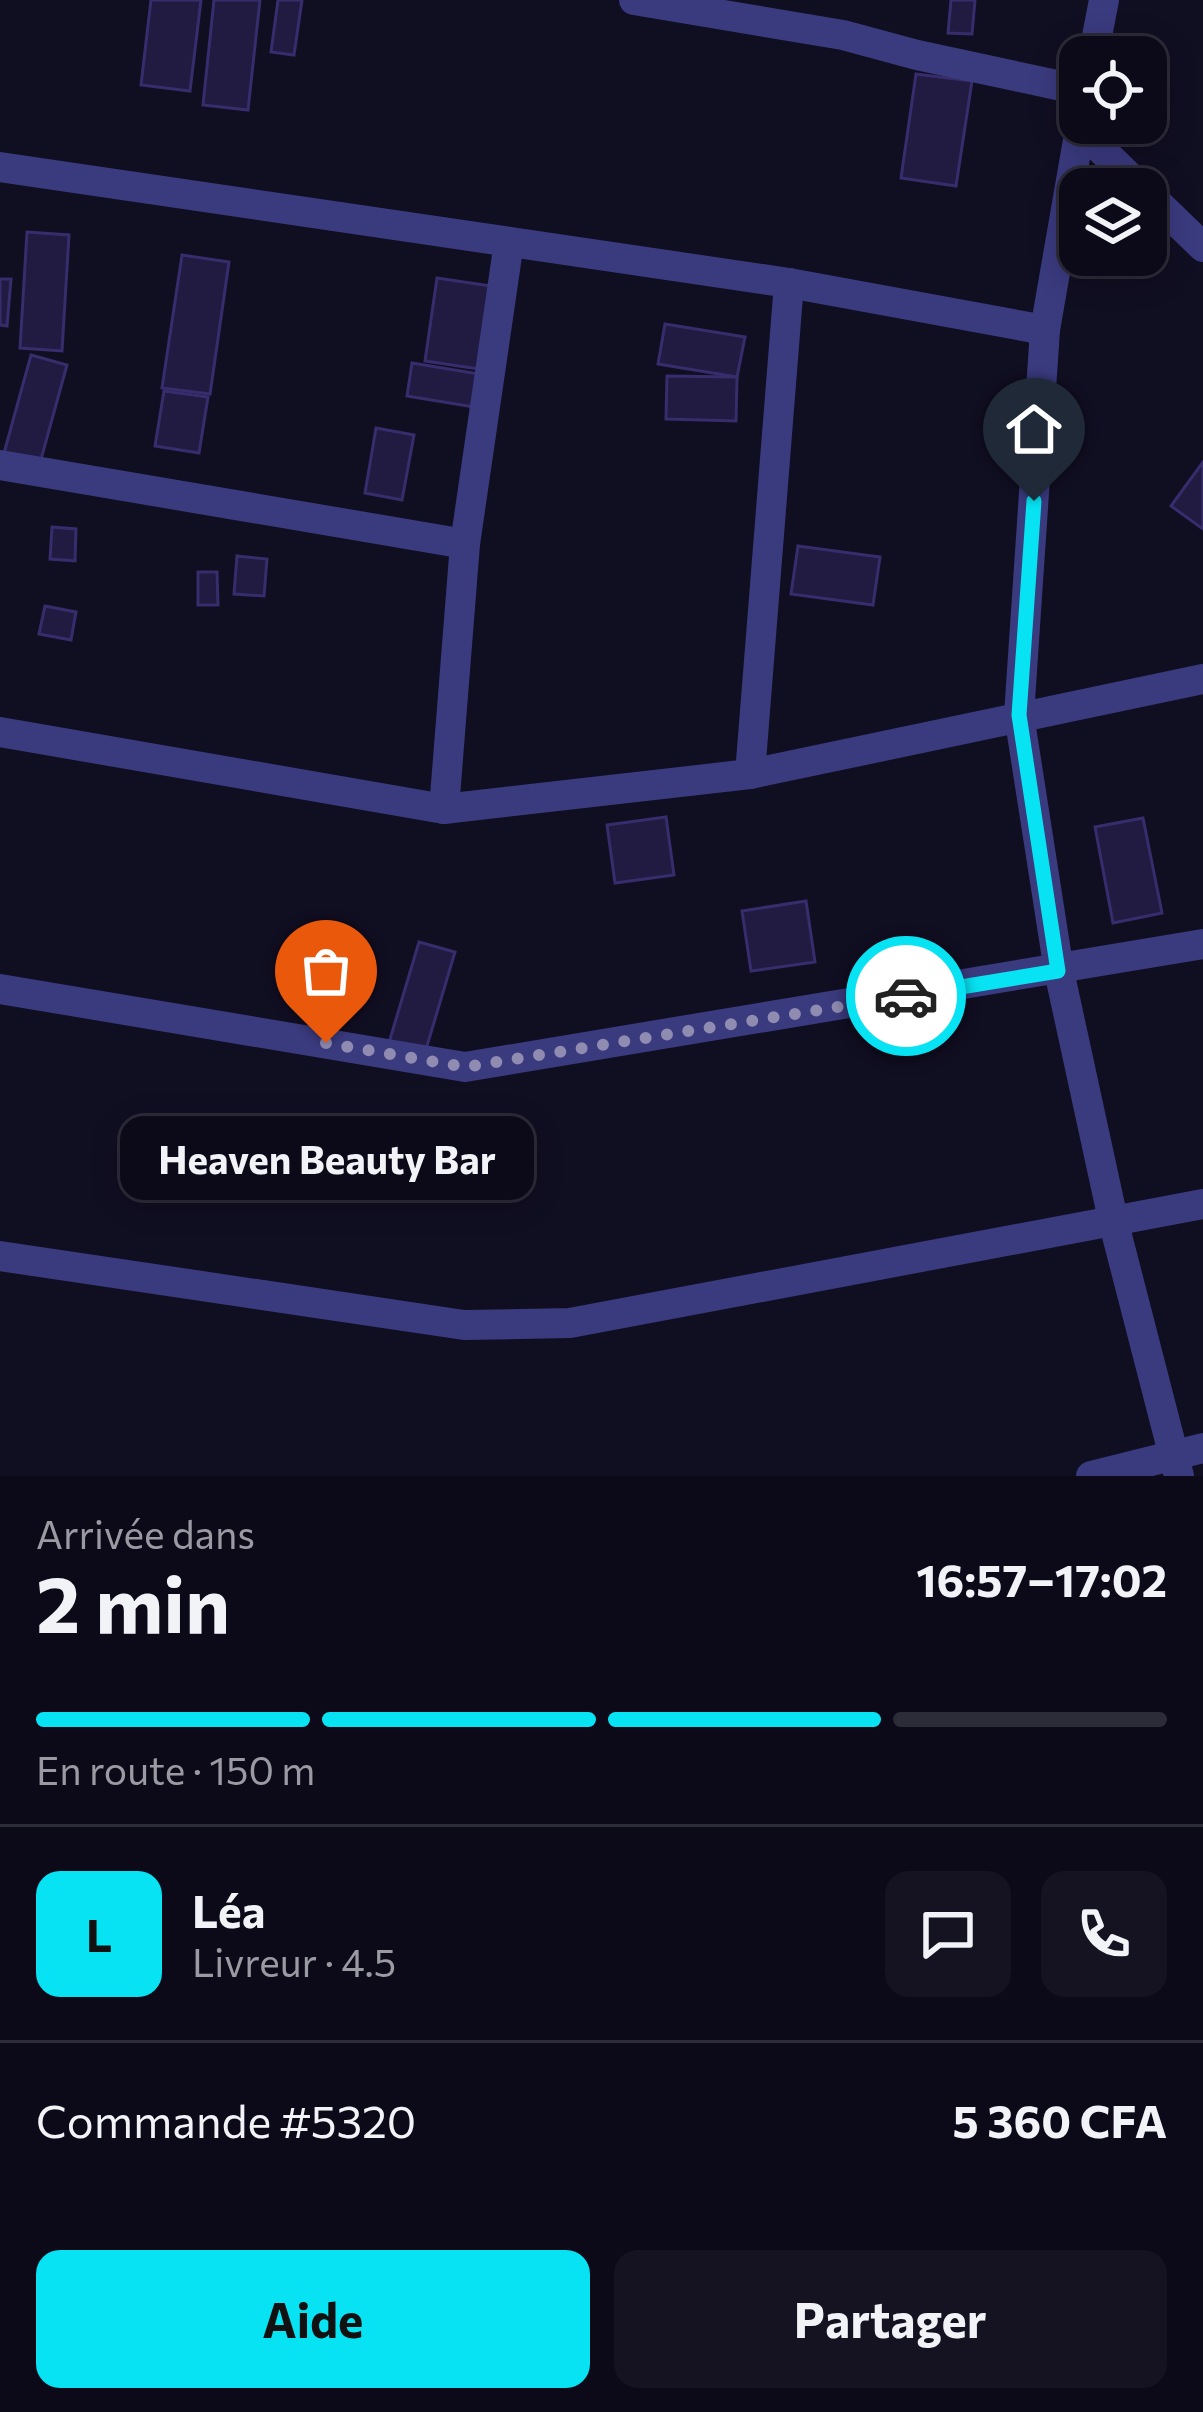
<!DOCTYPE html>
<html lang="fr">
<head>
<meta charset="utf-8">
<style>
  :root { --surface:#0c0a19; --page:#151322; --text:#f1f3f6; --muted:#9a9aa2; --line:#2c2b38; --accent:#07e3f2 }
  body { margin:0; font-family:Commissioner,sans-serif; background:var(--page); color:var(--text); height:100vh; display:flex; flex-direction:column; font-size:45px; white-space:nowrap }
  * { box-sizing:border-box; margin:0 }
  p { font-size:39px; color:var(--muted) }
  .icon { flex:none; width:66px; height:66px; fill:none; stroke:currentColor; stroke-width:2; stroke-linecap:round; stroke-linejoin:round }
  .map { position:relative; height:1476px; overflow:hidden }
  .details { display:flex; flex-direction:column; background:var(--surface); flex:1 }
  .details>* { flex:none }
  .fabs { position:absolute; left:1059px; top:36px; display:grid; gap:24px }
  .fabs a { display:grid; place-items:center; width:108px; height:108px; border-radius:24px; background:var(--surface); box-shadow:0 6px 30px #0003,0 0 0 3px var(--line); font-size:60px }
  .pin { position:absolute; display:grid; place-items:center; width:102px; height:102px; color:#fff; margin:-123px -51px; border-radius:50% 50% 50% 0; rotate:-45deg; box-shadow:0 0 12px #0007 }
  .pin .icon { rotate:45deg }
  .courier { position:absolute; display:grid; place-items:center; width:120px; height:120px; margin:-60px; border:9px solid #07e3f2; border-radius:50%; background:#fff; color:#222; box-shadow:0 3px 15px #0007 }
  .bubble { position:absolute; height:84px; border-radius:24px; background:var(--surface); box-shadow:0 6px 30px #0003,0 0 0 3px var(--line); font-size:39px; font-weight:700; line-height:84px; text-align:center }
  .headline em { font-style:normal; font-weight:700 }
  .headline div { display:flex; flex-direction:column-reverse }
  .headline { display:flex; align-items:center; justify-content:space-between; height:204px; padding:0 36px }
  h1 { font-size:78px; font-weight:700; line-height:90px }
  .bar { display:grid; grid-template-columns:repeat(4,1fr); gap:18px 12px; align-content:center; height:144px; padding:0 36px }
  .bar i { height:15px; border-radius:9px; background:var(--line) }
  .bar .current { background:var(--accent) }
  .bar p { grid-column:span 4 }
  .line { display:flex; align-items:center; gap:30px; padding:0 36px; border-top:3px solid var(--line) }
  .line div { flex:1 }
  .round { display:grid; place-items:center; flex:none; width:126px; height:126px; border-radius:24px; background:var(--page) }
  .primary-button { display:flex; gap:24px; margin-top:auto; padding:24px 36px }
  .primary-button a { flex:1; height:138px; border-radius:24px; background:var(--accent); color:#111; font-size:48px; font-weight:700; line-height:138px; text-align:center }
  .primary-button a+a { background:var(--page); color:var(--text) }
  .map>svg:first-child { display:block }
  .building { fill:#211a41; stroke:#372d6d; stroke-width:3 }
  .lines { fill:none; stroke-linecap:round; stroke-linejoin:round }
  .minor { stroke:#3a3a7f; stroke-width:30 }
  .done { stroke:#8f8bb1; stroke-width:12; stroke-dasharray:0 21.6 }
  .route { stroke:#07e3f2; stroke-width:15 }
</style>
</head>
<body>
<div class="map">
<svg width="1203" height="1476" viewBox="0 0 1203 1476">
  <rect width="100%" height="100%" fill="#100e21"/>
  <g class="building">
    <path d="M151,0H201L190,91L141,85Z"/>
    <path d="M214,0H260L248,110L203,105Z"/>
    <path d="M278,0H302L294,55L271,52Z"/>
    <path d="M951,0H975L972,34L948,33Z"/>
    <path d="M916,74L972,81L956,186L901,178Z"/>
    <path d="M27,232L69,235L62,351L20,348Z"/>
    <path d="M182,255L229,262L210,394L162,388Z"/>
    <path d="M437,278L491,286L479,369L425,361Z"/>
    <path d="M0,279H11L7,326L0,325Z"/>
    <path d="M665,324L745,337L737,377L658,364Z"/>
    <path d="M31,355L67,365L40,463L4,453Z"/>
    <path d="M412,363L485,375L480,408L407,396Z"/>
    <path d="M667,376L737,377L736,421L666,419Z"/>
    <path d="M164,391L208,397L199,453L155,446Z"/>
    <path d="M376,428L414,435L402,500L365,493Z"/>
    <path d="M1203,462V529L1171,506Z"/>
    <path d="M52,527L76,529L75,561L50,559Z"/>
    <path d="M798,546L880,557L873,605L791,594Z"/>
    <path d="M237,556L267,559L264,596L234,594Z"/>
    <path d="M198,572H217L218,605H198Z"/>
    <path d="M45,606L76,612L71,640L39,634Z"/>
    <path d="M666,817L674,875L615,883L607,825Z"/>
    <path d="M1143,818L1162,913L1113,923L1095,827Z"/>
    <path d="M806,901L815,962L751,971L742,911Z"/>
    <path d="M419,942L455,952L424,1056L388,1046Z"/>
  </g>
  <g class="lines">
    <g class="minor">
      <path d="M634,0L843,35L917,55L1080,90"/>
      <path d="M1093,57L1104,0"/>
      <path d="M1081,123L1045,330L1019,715L1059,971L1114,1224L1179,1476"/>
      <path d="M1080,129L1142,189"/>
      <path d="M0,167L789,283L1045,330"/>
      <path d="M1146,192L1203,247"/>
      <path d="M0,465L465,544"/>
      <path d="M0,732L444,809L750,774L1203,679"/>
      <path d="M750,774L789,283"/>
      <path d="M444,809L465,544L509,242"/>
      <path d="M0,989L465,1067L1203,944"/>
      <path d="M0,1256L464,1325L570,1323L1203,1204"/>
      <path d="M1091,1476L1203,1448"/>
    </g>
  </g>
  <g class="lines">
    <path class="done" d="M326,1043L465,1067L906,996"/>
    <path class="route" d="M906,996L1058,971L1019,715L1034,501"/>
  </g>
</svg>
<div class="fabs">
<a><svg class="icon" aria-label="locate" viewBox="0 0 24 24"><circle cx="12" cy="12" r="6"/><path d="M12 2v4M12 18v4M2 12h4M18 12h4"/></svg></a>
<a><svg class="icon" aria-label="layers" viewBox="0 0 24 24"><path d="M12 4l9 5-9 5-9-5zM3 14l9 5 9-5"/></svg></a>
</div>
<div class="pin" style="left:326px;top:1043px;background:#ea580c"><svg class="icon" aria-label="bag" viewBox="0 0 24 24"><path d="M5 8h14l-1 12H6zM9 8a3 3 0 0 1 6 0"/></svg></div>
<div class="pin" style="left:1034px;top:501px;background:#1f2937"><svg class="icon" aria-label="home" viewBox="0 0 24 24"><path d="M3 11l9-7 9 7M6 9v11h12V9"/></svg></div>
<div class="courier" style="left:906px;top:996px"><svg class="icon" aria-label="car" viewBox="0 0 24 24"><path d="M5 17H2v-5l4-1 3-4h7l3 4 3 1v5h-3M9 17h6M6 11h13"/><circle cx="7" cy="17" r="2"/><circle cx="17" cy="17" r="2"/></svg></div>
<div class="bubble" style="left:120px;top:1116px;width:414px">Heaven Beauty Bar</div>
</div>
<section class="details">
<div class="headline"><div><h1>2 min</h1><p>Arrivée dans</p></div><em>16:57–17:02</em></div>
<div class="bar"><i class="current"></i><i class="current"></i><i class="current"></i><i></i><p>En route · 150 m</p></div>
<div class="line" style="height:216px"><b class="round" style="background:var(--accent);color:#111">L</b><div><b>Léa</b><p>Livreur · 4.5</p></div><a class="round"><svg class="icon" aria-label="chat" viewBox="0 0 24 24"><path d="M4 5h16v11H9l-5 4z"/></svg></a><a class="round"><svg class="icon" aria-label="phone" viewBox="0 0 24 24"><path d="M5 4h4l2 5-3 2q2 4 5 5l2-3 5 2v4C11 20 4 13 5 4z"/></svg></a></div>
<div class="line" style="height:156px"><div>Commande #5320</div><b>5 360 CFA</b></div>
<div class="primary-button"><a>Aide</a><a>Partager</a></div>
</section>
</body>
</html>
